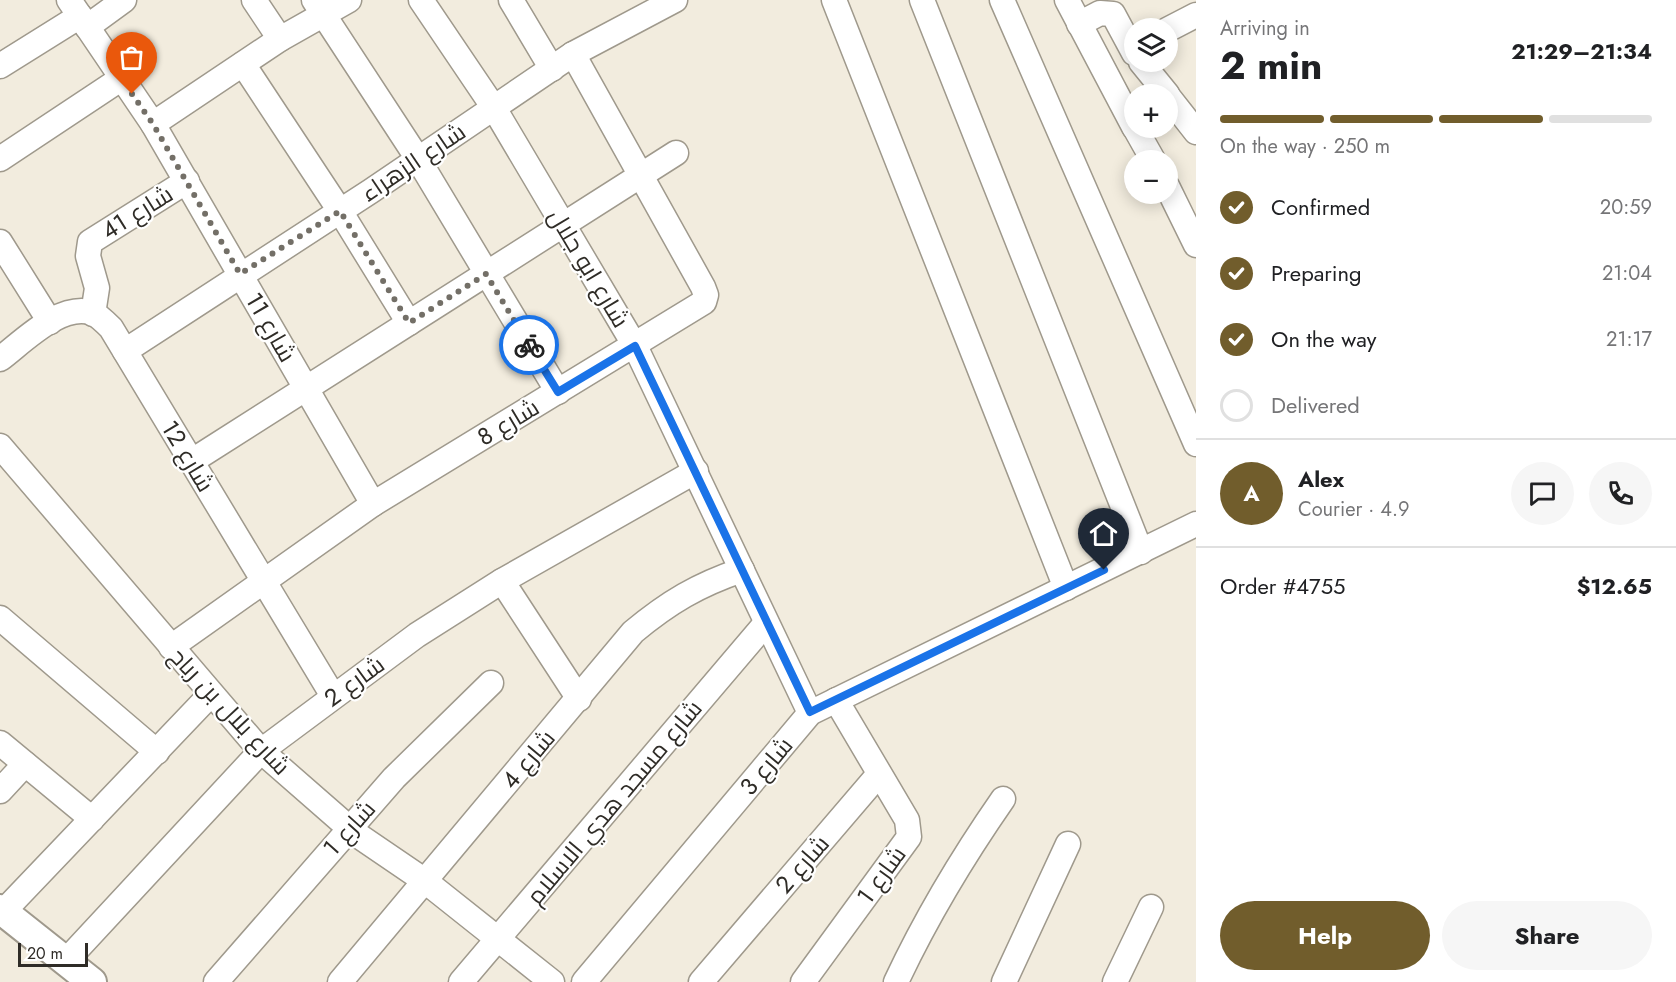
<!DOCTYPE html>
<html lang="en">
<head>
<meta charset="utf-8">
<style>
  :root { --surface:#fff; --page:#f6f6f6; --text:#202124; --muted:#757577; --line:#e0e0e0; --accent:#715d2c }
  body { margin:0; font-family:Jost,Cairo,sans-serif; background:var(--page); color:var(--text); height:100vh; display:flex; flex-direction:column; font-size:22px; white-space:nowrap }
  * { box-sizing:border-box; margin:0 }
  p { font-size:20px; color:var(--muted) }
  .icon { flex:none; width:33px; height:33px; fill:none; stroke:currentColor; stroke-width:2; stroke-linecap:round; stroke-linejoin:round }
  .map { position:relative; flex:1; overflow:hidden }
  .drawer { display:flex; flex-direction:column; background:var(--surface); width:480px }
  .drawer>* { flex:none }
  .controls { position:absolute; left:1124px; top:18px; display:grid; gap:12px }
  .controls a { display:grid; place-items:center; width:54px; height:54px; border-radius:50%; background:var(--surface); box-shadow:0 3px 15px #0003; font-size:30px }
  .scale { position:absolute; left:18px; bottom:15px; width:70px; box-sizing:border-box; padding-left:6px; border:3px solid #2f2c27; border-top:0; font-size:16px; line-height:21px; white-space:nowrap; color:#2f2c27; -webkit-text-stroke:4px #fff; paint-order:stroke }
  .pin { position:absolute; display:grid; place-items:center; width:51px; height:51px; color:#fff; margin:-62px -26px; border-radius:50% 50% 50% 0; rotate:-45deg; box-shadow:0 0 6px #0007 }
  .pin .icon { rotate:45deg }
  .courier { position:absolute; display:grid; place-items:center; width:60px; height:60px; margin:-30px; border:4px solid #1a73e8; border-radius:50%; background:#fff; color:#222; box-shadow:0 2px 8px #0007 }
  .overview em { font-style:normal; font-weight:700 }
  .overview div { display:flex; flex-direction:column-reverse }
  .overview { display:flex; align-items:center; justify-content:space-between; height:102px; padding:0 24px }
  h1 { font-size:39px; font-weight:700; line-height:45px }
  .bar { display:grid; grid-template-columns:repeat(4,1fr); gap:9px 6px; align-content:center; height:72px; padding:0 24px }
  .bar i { height:8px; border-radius:4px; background:var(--line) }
  .bar .current { background:var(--accent) }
  .bar p { grid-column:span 4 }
  .line { display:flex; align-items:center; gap:15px; padding:0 24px; border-top:2px solid var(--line) }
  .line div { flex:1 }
  .round { display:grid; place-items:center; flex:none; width:63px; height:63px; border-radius:32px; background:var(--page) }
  ol { padding:0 24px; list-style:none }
  li { display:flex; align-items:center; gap:18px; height:66px }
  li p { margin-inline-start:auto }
  li .icon { padding:6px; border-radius:50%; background:var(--accent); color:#fff; stroke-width:4 }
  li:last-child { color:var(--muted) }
  li i { width:33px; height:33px; border:3px solid var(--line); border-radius:50% }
  .button { display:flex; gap:12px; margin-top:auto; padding:12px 24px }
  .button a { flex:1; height:69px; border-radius:36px; background:var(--accent); color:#fff; font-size:24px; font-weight:700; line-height:69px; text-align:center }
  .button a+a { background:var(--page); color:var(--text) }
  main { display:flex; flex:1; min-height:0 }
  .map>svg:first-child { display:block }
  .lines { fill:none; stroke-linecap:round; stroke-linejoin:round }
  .minor-casing { stroke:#9f998c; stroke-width:27 }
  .tertiary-casing { stroke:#9f998c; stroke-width:32 }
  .minor { stroke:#fff; stroke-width:24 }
  .tertiary { stroke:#fff; stroke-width:28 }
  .done { stroke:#736f67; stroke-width:6; stroke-dasharray:0 10.8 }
  .route { stroke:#1a73e8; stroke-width:8 }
  .labels { text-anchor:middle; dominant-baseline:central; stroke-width:4.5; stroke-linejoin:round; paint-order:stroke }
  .street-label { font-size:24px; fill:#2f2c27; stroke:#fff }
</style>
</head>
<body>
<main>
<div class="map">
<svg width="1196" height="982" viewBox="0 0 1196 982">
  <rect width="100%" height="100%" fill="#f2ecde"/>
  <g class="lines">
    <defs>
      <g id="minor">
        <path d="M69,0L153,124L373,504"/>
        <path d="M254,0L280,39"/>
        <path d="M314,0L418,159L558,392"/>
        <path d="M421,0L494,108L635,346L810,713"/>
        <path d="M511,0L552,69"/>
        <path d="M834,0L1066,588"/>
        <path d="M922,0L1141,552"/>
        <path d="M1002,0L1196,444"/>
        <path d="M1067,0L1134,127"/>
        <path d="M1079,24L1100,13L1113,14L1134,53"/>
        <path d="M87,27L124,0"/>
        <path d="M1167,30L1196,15"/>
        <path d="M1141,62L1167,94"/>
        <path d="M243,64L340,211L409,323"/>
        <path d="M0,66L80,16"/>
        <path d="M1167,95L1196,132"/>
        <path d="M153,124L280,39L349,0"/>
        <path d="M1135,128L1153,160"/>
        <path d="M0,159L122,78"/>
        <path d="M1167,186L1196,245"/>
        <path d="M0,242L50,322"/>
        <path d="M93,314L97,288L88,256L90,242L187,181"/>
        <path d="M125,351L371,191L573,54L675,0"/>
        <path d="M0,359C24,341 61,302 93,313C99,316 106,323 111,328L333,696"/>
        <path d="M0,446L261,751L356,834L425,881L552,982"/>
        <path d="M192,461L676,153"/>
        <path d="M502,581L579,699"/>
        <path d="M0,618L157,752"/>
        <path d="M171,647L373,504L704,302L706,295L703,287L573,54"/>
        <path d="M0,743L92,819"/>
        <path d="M0,791L25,764"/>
        <path d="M3,912L211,694"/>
        <path d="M66,961L261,751L417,635L502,581L696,471"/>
        <path d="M216,982L394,778L491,683"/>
        <path d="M340,982L633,632C669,602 698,585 742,570"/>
        <path d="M461,982L766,623"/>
        <path d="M584,982L810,713L1196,524"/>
        <path d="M701,982L879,774"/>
        <path d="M803,982L909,837L907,820L836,700"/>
        <path d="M896,982C926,918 962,858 1003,799"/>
        <path d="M1004,982L1068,844"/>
        <path d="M1115,982L1151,907"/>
      </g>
      <path id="tertiary" d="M0,909L92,982"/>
    </defs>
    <use href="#minor" class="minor-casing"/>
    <use href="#tertiary" class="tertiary-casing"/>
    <use href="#minor" class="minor"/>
    <use href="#tertiary" class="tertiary"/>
  </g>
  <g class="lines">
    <path class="done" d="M132,94L153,124L240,274L340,211L409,323L486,274L529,345"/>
    <path class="route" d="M529,345L558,392L635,346L810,712L1104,570"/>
  </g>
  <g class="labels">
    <g class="street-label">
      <text transform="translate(413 162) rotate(-34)">شارع الزهراء</text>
      <text transform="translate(137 212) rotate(-32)">شارع 41</text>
      <text transform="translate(589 268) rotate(59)">شارع ابو جلال</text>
      <text transform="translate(271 327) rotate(60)">شارع 11</text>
      <text transform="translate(508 422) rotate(-31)">شارع 8</text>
      <text transform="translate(188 456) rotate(59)">شارع 12</text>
      <text transform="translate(354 681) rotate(-36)">شارع 2</text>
      <text transform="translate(230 711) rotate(47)">شارع بلال بن رباح</text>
      <text transform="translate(528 759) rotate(-50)">شارع 4</text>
      <text transform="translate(766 766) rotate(-50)">شارع 3</text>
      <text transform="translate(614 802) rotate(-50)">شارع مسجد هدي الاسلام</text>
      <text transform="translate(349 828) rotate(-48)">شارع 1</text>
      <text transform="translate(802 864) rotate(-49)">شارع 2</text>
      <text transform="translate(881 875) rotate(-54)">شارع 1</text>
    </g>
  </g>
</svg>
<div class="controls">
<a><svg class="icon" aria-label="layers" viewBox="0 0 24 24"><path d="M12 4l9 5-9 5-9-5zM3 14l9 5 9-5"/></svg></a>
<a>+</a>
<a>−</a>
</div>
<div class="scale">20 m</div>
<div class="pin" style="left:132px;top:94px;background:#ea580c"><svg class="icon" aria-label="bag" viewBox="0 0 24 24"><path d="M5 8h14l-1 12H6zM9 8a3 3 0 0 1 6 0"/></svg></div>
<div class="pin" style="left:1104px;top:570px;background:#1f2937"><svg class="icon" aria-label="home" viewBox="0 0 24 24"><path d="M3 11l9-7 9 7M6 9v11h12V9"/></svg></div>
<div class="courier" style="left:529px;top:345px"><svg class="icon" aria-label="bike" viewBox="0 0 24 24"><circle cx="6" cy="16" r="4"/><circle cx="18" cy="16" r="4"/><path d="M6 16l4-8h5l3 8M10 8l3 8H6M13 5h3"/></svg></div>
</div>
<section class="drawer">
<div class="overview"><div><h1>2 min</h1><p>Arriving in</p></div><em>21:29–21:34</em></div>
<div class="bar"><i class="current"></i><i class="current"></i><i class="current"></i><i></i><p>On the way · 250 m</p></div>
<ol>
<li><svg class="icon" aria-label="check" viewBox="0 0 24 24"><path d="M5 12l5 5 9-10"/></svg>Confirmed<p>20:59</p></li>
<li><svg class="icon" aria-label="check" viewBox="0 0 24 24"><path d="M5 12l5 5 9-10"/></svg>Preparing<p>21:04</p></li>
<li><svg class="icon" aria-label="check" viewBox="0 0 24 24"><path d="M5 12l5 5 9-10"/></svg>On the way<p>21:17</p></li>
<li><i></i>Delivered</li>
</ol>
<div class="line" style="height:108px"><b class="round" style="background:var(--accent);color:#fff">A</b><div><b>Alex</b><p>Courier · 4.9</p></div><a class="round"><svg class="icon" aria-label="chat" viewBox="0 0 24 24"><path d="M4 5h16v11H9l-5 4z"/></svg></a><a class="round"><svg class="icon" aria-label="phone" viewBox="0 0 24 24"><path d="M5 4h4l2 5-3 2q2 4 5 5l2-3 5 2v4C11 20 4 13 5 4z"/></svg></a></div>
<div class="line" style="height:78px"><div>Order #4755</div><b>$12.65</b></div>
<div class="button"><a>Help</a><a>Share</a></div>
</section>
</main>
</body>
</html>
